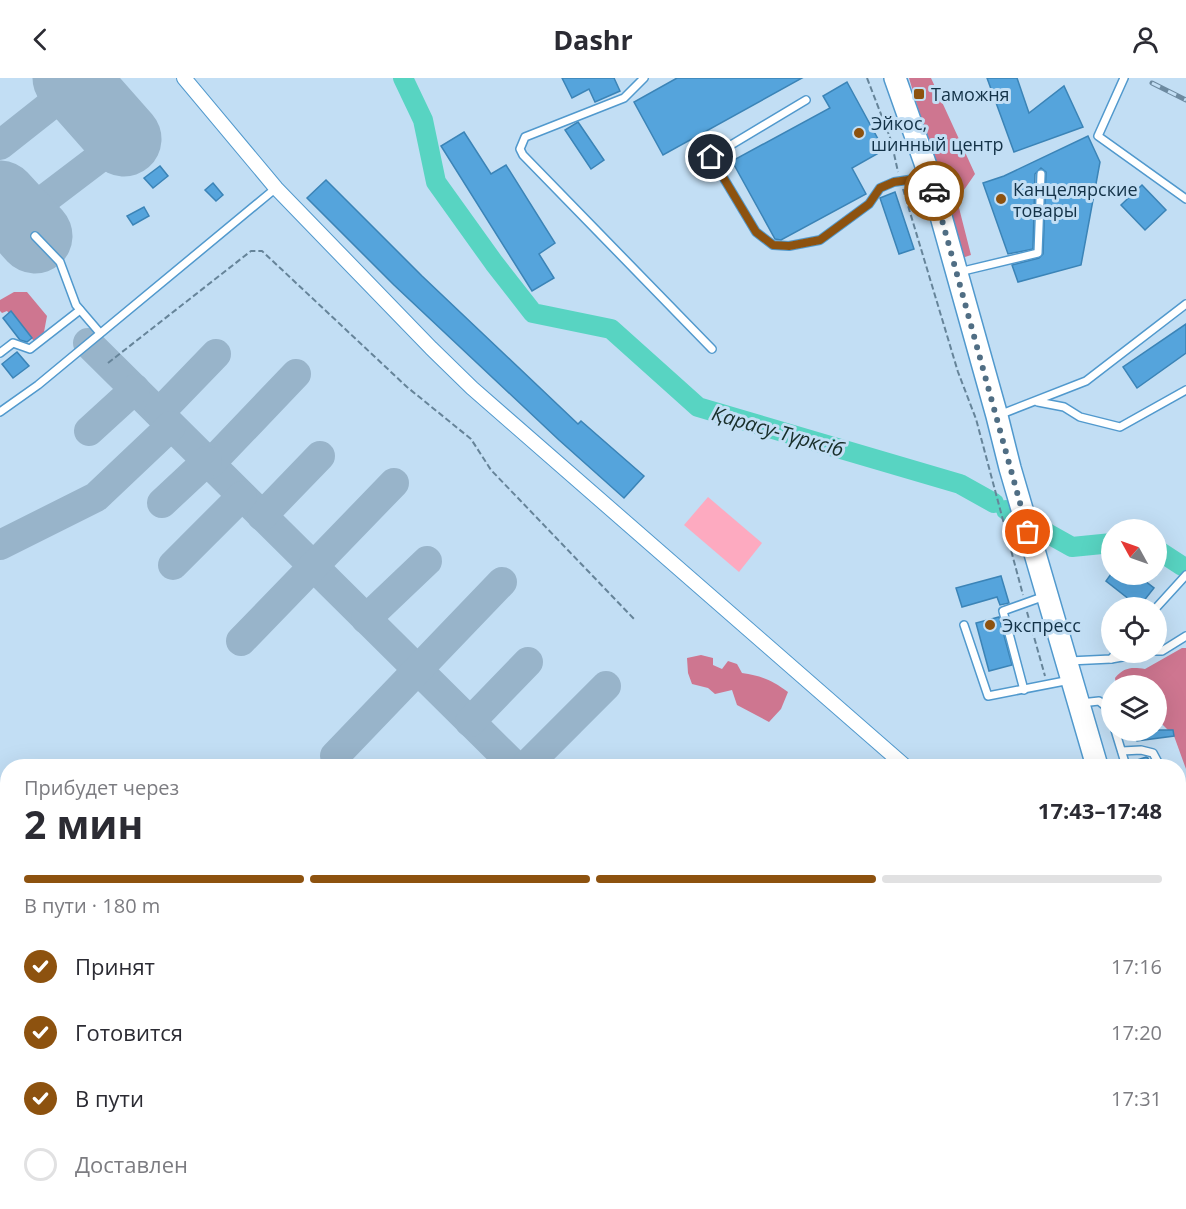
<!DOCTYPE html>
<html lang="ru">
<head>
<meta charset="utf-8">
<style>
  :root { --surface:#fff; --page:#f2f2f3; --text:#2b2b33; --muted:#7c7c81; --line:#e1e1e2; --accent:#8d520f }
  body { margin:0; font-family:"Open Sans",sans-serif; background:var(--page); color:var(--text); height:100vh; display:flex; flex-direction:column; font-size:22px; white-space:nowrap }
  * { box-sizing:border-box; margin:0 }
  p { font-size:20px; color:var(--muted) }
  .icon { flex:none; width:33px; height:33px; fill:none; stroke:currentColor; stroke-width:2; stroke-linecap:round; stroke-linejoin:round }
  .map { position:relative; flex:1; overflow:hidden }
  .drawer { position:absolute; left:0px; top:681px; width:1186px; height:450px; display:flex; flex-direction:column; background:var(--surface); border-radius:24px 24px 0 0; box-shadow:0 6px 24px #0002 }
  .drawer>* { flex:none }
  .needle { width:39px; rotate:310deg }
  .fabs { position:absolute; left:1101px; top:441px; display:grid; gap:12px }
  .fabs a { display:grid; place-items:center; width:66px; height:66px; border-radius:50%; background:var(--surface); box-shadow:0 6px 24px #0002; font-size:30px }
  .pin { position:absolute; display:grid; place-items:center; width:51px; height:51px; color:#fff; margin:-26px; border:3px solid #fff; border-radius:50%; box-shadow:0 2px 6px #0007 }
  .courier { position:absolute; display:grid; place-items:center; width:60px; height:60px; margin:-30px; border:4px solid #8d520f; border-radius:50%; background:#fff; color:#222; box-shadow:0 2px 8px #0007 }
  .summary em { font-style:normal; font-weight:700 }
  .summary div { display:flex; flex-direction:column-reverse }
  .summary { display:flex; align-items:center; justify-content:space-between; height:102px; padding:0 24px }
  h1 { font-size:39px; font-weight:700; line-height:45px }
  .bar { display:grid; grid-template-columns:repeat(4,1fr); gap:9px 6px; align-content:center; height:72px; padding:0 24px }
  .bar i { height:8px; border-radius:4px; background:var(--line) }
  .bar .current { background:var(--accent) }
  .bar p { grid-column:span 4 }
  ol { padding:0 24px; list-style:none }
  li { display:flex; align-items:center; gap:18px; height:66px }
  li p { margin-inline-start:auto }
  li .icon { padding:6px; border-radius:50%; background:var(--accent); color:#fff; stroke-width:4 }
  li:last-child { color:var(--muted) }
  li i { width:33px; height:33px; border:3px solid var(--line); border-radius:50% }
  header { display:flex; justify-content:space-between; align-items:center; height:78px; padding:0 24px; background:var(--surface); font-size:27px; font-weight:700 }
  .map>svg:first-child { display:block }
  .green { fill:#fdaac0 }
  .forest { fill:#ce7690 }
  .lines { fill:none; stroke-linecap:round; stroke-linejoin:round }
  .river { stroke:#58d4c2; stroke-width:20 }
  .taxiway { stroke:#98b4ca; stroke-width:30 }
  .runway { stroke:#98b4ca; stroke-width:75 }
  .building { fill:#55a4dc; stroke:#3b84b7; stroke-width:1.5 }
  .service-casing { stroke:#5199cd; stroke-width:10 }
  .minor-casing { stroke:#5199cd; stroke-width:16 }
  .primary-casing { stroke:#5199cd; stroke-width:24 }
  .path { stroke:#668499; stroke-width:2; stroke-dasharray:6 3; stroke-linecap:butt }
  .service { stroke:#fff; stroke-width:7 }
  .minor { stroke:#fff; stroke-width:14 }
  .primary { stroke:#fff; stroke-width:21 }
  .rail-casing { stroke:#6d8aa0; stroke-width:5 }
  .rail { stroke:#c2def4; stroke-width:3; stroke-dasharray:9; stroke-linecap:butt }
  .done { stroke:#506e84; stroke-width:6; stroke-dasharray:0 10.8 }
  .route { stroke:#8d520f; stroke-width:8 }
  .poi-dot { fill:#8d520f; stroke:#c2def4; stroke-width:2 }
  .labels { text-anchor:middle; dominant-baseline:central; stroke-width:6; stroke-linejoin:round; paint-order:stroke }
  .poi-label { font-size:18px; fill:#133247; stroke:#c2def4; text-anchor:start }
  .water-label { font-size:20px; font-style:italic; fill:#182e2a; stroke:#c2def4 }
</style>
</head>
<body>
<header><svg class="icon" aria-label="back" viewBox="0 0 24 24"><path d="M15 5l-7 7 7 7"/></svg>Dashr<svg class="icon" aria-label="person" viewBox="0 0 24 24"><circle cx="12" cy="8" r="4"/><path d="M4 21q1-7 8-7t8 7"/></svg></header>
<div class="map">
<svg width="1186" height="1131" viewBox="0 0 1186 1131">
  <rect width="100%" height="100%" fill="#c2def4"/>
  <path class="green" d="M708,419L762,465L739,494L684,447Z"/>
  <g class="forest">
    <path d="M909,0H931L975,96L957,122L971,177L962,180Z"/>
    <path d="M14,214H27L47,238L44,254L34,263L7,233L2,235L0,233V222Z"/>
    <path d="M1182,570H1186V691L1174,658L1161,645L1157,633L1156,608L1116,607L1115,600C1124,589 1132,589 1145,591Z"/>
    <path d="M701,577L713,580V587L722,591L728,583L737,586L742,595C762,598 772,602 788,614L781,631L769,644L737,627L732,612L715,616L708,610L692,606L688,595L687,580Z"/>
  </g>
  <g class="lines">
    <g class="river">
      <path d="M403,0L423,42L436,104L494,185L533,235L611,251L698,329L960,406L994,425"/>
      <path d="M1006,432L1015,438"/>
      <path d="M1038,450L1072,469L1112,465"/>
      <path d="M1156,471L1182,488"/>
    </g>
    <g class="taxiway">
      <path d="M0,67L76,7"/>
      <path d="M20,140L124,61"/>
      <path d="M88,265L515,688"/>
      <path d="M159,335L216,276"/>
      <path d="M89,353L135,311"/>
      <path d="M210,386L296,296"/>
      <path d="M162,425L207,383"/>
      <path d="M262,438L320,378"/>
      <path d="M0,467L96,419L171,348"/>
      <path d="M173,487L242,418"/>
      <path d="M366,541L427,483"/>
      <path d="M241,563L394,405"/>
      <path d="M470,644L528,584"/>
      <path d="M335,678L502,504"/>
      <path d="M526,688L606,608"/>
    </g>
    <g class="runway">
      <path d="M70,0L124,61"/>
      <path d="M0,120L35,158"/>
    </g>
  </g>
  <g class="building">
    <path d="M562,0H614L620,13L595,24L589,11L572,20Z"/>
    <path d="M677,0H802L663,77L634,24Z"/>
    <path d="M987,0H1017L1029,35L1064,8L1083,49L1014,74Z"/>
    <path d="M847,4L884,72L852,90L866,116L781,162L775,161L732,83L830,30L823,18Z"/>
    <path d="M578,44L604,82L591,91L565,52Z"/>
    <path d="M464,54L491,96L506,87L555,165L539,176L554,200L532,213L441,68Z"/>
    <path d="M1088,58L1100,84L1081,187L1018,204L1012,187L1039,180L1043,176L1046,94L1041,90L1035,96L1033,171L1008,176L983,105L1004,98Z"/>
    <path d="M160,88L168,98L153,110L144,100Z"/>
    <path d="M326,102L422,198L578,346L581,343L644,398L624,420L559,362L394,207L307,120Z"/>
    <path d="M213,105L223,117L216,123L205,112Z"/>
    <path d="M1142,107L1166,132L1145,152L1121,127Z"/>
    <path d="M895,114L914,171L899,176L880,120Z"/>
    <path d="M144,129L149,138L133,147L127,138Z"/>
    <path d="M11,233L32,260L27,264L20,262L3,240Z"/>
    <path d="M1186,246V275L1137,310L1123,289Z"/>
    <path d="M17,274L29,288L13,300L2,286Z"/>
    <path d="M1111,496H1136L1154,510L1139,529L1106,503Z"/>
    <path d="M1001,498L1009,525L1000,527L997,519L962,529L956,510Z"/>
    <path d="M999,539L1012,587L989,593L976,545Z"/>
    <path d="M1133,652H1173L1174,658L1137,663Z"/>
    <path d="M1146,679L1148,680L1151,688H1132L1131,684Z"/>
  </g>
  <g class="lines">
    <defs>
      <g id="service">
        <path d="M644,0L624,20L525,59L520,71L523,77L712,271"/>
        <path d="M1124,0L1098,58L1186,121"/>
        <path d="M806,22L711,79L756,154L773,167L789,168L820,162L869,126L880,110L894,104L927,99"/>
        <path d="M35,158L60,184L76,227L100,255"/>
        <path d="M959,194L1038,175L1041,96"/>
        <path d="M0,275L13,265L30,271L80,232"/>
        <path d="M1038,324L1064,329L1080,339L1120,349L1186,312"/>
        <path d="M0,334L38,307L276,110"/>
        <path d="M999,337L1086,303L1186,226"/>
        <path d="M1156,530L1186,497"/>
        <path d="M964,547L988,618L1070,602"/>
        <path d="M1156,573H1162L1186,558"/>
        <path d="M1111,581L1150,574"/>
        <path d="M1069,583L1111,581L1117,574"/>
        <path d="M1024,612L1003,533L1045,518"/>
        <path d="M1081,625L1099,623L1109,631L1112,639"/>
        <path d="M1115,652L1126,688"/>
        <path d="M1122,673L1141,672L1153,675L1160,688"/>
        <path d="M1179,749L1186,774"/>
        <path d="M1179,810L1186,797"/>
        <path d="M625,1131L629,1124"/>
        <path d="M804,1131L808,1124"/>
      </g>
      <g id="minor">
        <path d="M184,0L276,110L431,270L472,310L905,688"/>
        <path d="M1179,1041L1186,1038"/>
        <path d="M1036,1124L1040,1131"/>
        <path d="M987,1131L1002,1124"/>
      </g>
      <g id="primary">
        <path d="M895,0L930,99L997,338L1010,390L1097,688"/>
        <path d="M1179,977L1186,994"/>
      </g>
    </defs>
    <use href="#service" class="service-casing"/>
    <use href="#minor" class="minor-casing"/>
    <use href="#primary" class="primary-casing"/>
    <g class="path">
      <path d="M867,0L891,62L898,94"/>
      <path d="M903,111L958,294L976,341L1023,517"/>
      <path d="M108,285L251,173H262L407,309L471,361L491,392L635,542"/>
      <path d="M1027,534L1045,598"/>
    </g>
    <use href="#service" class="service"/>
    <use href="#minor" class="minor"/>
    <use href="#primary" class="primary"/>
    <defs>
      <path id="rail" d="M1152,5L1186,22"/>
    </defs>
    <use href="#rail" class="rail-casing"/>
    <use href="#rail" class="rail"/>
  </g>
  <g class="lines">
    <path class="done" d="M934,113L1028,454"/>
    <path class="route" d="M711,79L756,154L773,167L789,168L820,162L869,126L880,110L894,104L930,99L934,113"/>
  </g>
  <g class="poi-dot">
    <rect x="913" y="10" width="12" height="12" rx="3"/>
    <circle cx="859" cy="55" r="6"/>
    <circle cx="1001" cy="121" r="6"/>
    <circle cx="990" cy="547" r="6"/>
  </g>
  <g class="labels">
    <g class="poi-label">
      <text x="931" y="16">Таможня</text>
      <text x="871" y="45">Эйкос,<tspan x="871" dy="21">шинный центр</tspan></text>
      <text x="1013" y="111">Канцелярские<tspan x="1013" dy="21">товары</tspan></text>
      <text x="1002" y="547">Экспресс</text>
    </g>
    <g class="water-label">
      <text transform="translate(778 353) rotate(16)">Қарасу-Түрксіб</text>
    </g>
  </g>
</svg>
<div class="fabs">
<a><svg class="needle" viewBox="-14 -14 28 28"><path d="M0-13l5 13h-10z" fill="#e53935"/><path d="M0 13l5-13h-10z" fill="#7c7c81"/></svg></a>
<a><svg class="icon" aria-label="locate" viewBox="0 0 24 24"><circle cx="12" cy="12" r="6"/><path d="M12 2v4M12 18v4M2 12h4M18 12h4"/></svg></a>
<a><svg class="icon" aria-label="layers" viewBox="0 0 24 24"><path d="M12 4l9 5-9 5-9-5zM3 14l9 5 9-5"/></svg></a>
</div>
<div class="pin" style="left:1028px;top:454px;background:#ea580c"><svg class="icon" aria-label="bag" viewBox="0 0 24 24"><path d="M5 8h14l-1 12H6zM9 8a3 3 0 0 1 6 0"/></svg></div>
<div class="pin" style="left:711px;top:79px;background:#1f2937"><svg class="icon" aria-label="home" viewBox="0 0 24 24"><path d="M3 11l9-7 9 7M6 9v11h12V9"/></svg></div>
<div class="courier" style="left:934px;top:113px"><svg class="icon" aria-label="car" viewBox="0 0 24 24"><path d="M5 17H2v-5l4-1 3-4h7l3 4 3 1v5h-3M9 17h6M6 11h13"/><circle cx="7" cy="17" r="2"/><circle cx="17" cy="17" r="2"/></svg></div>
<section class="drawer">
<div class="summary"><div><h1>2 мин</h1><p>Прибудет через</p></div><em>17:43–17:48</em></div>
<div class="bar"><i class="current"></i><i class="current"></i><i class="current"></i><i></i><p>В пути · 180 m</p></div>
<ol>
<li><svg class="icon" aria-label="check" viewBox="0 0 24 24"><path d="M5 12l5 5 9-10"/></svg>Принят<p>17:16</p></li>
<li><svg class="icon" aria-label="check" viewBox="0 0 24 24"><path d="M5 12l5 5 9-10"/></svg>Готовится<p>17:20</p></li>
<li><svg class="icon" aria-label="check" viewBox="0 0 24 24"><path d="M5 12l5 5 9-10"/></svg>В пути<p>17:31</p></li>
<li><i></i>Доставлен</li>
</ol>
</section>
</div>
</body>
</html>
